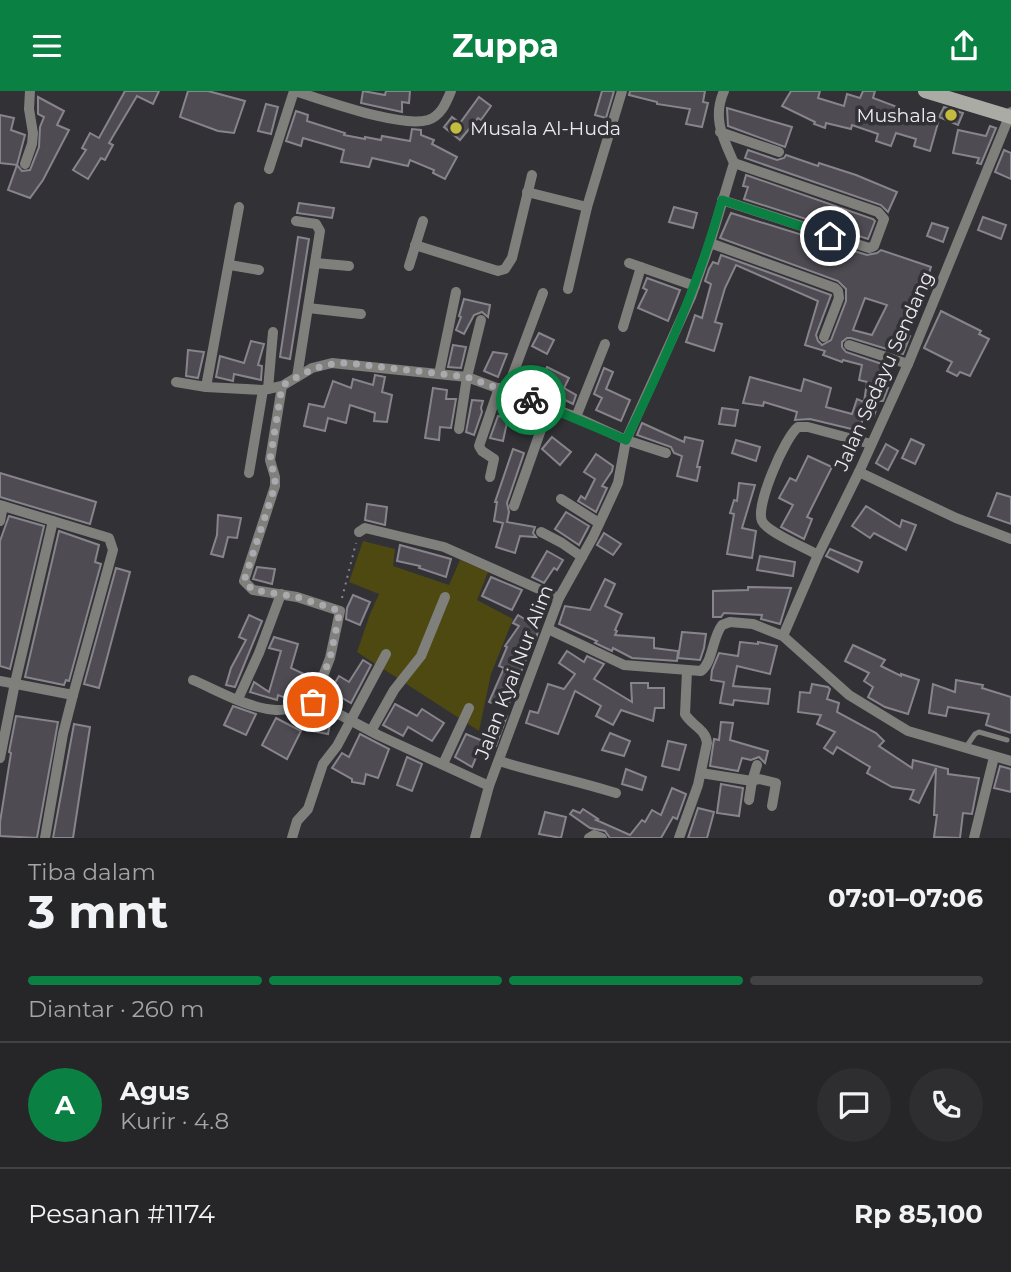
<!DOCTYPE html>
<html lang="id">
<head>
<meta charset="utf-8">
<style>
  :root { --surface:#262528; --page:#2e2d30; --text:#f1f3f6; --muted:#a4a5a8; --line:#424245; --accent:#0b8043 }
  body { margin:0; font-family:Montserrat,sans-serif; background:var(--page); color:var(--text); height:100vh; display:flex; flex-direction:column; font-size:26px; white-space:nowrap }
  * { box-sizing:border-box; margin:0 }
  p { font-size:23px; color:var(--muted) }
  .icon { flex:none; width:38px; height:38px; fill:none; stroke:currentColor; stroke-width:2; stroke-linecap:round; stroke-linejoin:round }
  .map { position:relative; height:747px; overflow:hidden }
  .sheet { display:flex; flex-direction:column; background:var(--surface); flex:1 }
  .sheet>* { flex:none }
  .pin { position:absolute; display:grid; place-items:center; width:60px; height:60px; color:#fff; margin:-30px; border:4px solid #fff; border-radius:50%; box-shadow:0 2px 7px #0007 }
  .courier { position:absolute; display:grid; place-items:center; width:70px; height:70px; margin:-35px; border:5px solid #0b8043; border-radius:50%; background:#fff; color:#222; box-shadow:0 2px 9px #0007 }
  .summary em { font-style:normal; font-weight:700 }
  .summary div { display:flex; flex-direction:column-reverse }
  .summary { display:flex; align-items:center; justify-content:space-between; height:119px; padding:0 28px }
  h1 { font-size:46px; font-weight:700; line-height:52px }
  .bar { display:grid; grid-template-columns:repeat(4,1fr); gap:10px 7px; align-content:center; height:84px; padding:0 28px }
  .bar i { height:9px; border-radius:5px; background:var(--line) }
  .bar .on { background:var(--accent) }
  .bar p { grid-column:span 4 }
  .line { display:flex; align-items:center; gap:18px; padding:0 28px; border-top:2px solid var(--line) }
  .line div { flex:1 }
  .round { display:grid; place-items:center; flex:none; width:74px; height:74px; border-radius:37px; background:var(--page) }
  header { display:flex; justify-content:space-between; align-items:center; height:91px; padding:0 28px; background:var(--accent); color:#fff; font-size:32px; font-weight:700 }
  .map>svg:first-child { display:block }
  .green { fill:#4d4911 }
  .building { fill:#4e4c52; stroke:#87858b; stroke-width:2; fill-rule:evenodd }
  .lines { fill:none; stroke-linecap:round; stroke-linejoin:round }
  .path { stroke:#86858a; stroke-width:2; stroke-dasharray:2 5; stroke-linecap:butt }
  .lane { stroke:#7f7f7c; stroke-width:5 }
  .street { stroke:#7f7f7c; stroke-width:10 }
  .secondary { stroke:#ababa6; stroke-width:14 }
  .done { stroke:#aaa9ae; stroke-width:7; stroke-dasharray:0 12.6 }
  .route { stroke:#0b8043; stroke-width:9 }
  .poi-dot { fill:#c4bc3e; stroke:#323136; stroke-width:2.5 }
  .labels { text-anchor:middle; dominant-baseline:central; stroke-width:7; stroke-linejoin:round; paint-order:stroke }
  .poi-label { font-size:19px; fill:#ebeaee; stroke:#323136; text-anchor:end }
  .street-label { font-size:19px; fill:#ebeaee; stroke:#323136 }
</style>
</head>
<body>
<header><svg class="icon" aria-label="menu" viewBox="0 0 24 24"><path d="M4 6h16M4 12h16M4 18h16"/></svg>Zuppa<svg class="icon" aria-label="share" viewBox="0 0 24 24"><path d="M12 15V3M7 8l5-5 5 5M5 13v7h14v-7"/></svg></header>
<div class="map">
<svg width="1011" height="747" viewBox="0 0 1011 747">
  <rect width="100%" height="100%" fill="#323136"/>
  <path class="green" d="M363,450L395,458L393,475L449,494L460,469L488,481L477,509L513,528L491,583L479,640L357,561L370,523L379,503L349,491Z"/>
  <g class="building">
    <path d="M125,0H159L153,13L137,5L109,52L113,54L105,69L101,67L88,88L73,79L86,59L82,57L90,42L99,47Z"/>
    <path d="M188,0H208L245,10L234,42L218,40L180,26Z"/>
    <path d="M363,0L385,4L386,0H410L409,12L402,11V21L361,12Z"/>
    <path d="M602,0H614L606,27L595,24Z"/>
    <path d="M630,0H705L703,11L708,12L702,36L686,33L690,18L657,13V11L629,4Z"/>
    <path d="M791,0H820L818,7L844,15L847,3L860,7L863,0H875L873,7L900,17L899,20L938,32L930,60L914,55L916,48L896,42L891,55L876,50L878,43L852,34L851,38L826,32L825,37L814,33L815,31L782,15Z"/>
    <path d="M38,6L64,20L57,34L69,39L43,89L30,107L8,99L17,74L22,80L30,79L39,56L40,36L44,26L38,23Z"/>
    <path d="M479,6L491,15L481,29L478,27L460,49L444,36L452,26L460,32Z"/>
    <path d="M266,13L278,16L271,43L258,40Z"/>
    <path d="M944,16L963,22L958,34L939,26Z"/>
    <path d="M727,17L792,36L785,56L728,35Z"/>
    <path d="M296,20L308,24L307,30L345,42L344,44L365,48V46L381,49L382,45L410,50L412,38L421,39V44L434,49L432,53L457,66L445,88L433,82L434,79L410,69L408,75L372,67L369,76L341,71L344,59L303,47L301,55L286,50Z"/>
    <path d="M0,24L14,27L11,39L25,44L17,74L0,72Z"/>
    <path d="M990,35L996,37L981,73L977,72L979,67L953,62L958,39L986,45Z"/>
    <path d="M748,59L777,69L784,67L786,64L818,75L819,72L856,84L897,101L888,121L881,114L745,67Z"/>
    <path d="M1004,59L1011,62V88L995,81Z"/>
    <path d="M746,84L873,128L875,130L868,148L744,108L748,96L743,95Z"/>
    <path d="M299,112L334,117L332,127L297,122Z"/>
    <path d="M674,116L697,122L693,137L669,131Z"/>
    <path d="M731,122L867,164L877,162L881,159L931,176L927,189L922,187L912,214L920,217L916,227L907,223L900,241L910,245L903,263L851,247H847L842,251V256L846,261L885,274L883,282L887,283L884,297H888L883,310H879L874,325L864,321L860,340L810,328L795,329L797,321L764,311L763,315L743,312L750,286L801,300L804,288L831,297L826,316L852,323L857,308L864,311L867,291L859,289L862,274L843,269L842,271L823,264L825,260L805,254L818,210L736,174L725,197L715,231L722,233L714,260L686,251L695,224L702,227L711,193L705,190L709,178L713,171L718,173L721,164L831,204L816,244L818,250L822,254L831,249L846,210V198L838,190L720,147ZM865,207L887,214L872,244L853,239Z"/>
    <path d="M983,126L1006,134L1001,148L978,139Z"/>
    <path d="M932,132L948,137L943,151L927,145Z"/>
    <path d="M298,146L309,148L290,268L280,266Z"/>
    <path d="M647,187L680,199L668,230L638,217L647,199L643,197Z"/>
    <path d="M464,208L490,214L488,226L482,221L474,224L464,243L456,239L461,226L459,225Z"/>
    <path d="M941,220L981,240L979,243L989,248L970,285L960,281L957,285L947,280L952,271L924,257Z"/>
    <path d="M539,242L554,249L547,263L532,255Z"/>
    <path d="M251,250L264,253L258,274L262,275L261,289L234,283L233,290L216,286L220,265L244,272Z"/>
    <path d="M453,254L466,256L461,277L448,276Z"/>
    <path d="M188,259L204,261L198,287L186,285Z"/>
    <path d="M493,261L507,263L498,286L484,280Z"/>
    <path d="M547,276L569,287L564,297L576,304L573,313L559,306L557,311L534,301Z"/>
    <path d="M604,277L613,281L606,298L630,309L621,330L596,319L602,307L594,303Z"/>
    <path d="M375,284L385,286L382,301L392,304L387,331L374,330L375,322L350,314L346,332L328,327L325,340L304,335L309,313L324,316L333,290L351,297L353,288L373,294Z"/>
    <path d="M433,297L447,299L446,308H456L451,337L440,336L439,349L425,347Z"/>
    <path d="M472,309L483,310L481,317L482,321L474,344L466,341Z"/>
    <path d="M722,317L738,319L735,335L719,333Z"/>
    <path d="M498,325L508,327L503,350L490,347Z"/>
    <path d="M642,332L684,351L685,346L703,350L697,376H700L697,390L677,385L682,365L674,362L671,356L637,344Z"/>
    <path d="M552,346L571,361L560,374L542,358Z"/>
    <path d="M911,348L924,354L915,373L902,367Z"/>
    <path d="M736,349L760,356L756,370L732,362Z"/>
    <path d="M886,353L898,360L888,379L876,372Z"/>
    <path d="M513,358L524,362L507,412L509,421L507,431L535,436L533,442L536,446L520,445L515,462L496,456L503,432L494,430L497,411H495Z"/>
    <path d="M596,363L613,375L612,380L602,395L607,397L596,421L578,410L581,405L585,408L595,388L584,381Z"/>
    <path d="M808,365L832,376L807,426L812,428L804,448L781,436L793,414L779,407L790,387L796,390Z"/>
    <path d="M0,382L96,411L90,433L0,406Z"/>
    <path d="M739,392L755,394L742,437L756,440L752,467L727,463L734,423L730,422L734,409L737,410Z"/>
    <path d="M997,402L1011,406V433L988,425Z"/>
    <path d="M367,413L387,416L385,434L365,429Z"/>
    <path d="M866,415L900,436L902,429L916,434L906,459L874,442L870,447L852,435Z"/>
    <path d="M566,421L589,435L579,454L555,438Z"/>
    <path d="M218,424L241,427L237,447L228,446L223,466L211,463L217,444Z"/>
    <path d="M9,425L44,435L10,578L0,575V450Z"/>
    <path d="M59,440L99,454L95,471L101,473L69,590L66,589L64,594L25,586Z"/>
    <path d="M604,442L621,453L613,464L597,454Z"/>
    <path d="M400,454L451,468L446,486L419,477L420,475L397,470Z"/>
    <path d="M830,458L862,471L858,481L826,465Z"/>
    <path d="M547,460L563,469L557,479L554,477L544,492L532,486Z"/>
    <path d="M760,465L795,471L793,485L757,479Z"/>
    <path d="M257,476L275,478L272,493L253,488Z"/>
    <path d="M116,477L130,481L99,597L84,593Z"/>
    <path d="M491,486L522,499L512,519L482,505Z"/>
    <path d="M605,488L615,493L605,515L622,523L615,539L617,540L615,544L654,547V557L678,560L677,570L632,567L613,557L612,560L595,552L597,550L559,533L565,515L590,519Z"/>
    <path d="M748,496L791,497L780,533L761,528L762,524L724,522L721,526H713V500L748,499Z"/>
    <path d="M353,504L370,511L360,534L346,528L347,517Z"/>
    <path d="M249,524L262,530L235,596L226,594L231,577L246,549L239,546Z"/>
    <path d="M518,524L539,537L536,547L534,545L520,566L526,568L507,618L489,611L504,577L499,575L507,556L505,555L519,535L513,532Z"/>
    <path d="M682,541L706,543L704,557L700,569L678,567Z"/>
    <path d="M274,546L298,553L291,577L306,584L297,607L291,609L278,604L277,609L250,601L254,591L269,601L281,560L269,557Z"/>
    <path d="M740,551L758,553V551L777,555L770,583L737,575L733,595L770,598L768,613L734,609L733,614L720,612L724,591L711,589L712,579L719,562L738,565Z"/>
    <path d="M853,554L885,569L881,575L901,585V583L919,589L908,623L885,616L868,606L873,596L864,590L869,582L845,570Z"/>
    <path d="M567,560L584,571L587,565L604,573L594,588L632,611L631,592H648V597H664V617H655L653,630L621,619L613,634L596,625L601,615L575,600L558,643L526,632L530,620L538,622L548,593L564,598L575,583L559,572Z"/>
    <path d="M363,569L371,574L351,612L330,600L339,585L349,591Z"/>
    <path d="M956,589L983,594L982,597L1011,606V642L986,634L989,623L948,616L946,625L929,622L933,593L955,601Z"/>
    <path d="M812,593L828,596L830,598L827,608L839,612L837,621L876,642L884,650L879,655L912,677L913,669L948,678V683L979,687L972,723L963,722L960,747L934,746L937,724H934L936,677L919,712L910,708L914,699L892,696L867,682L870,676L837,656L833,663L824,657L835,641L817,633L821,624L798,621L800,601L810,602Z"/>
    <path d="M395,613L417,625L422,618L444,632L432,650L408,636L403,645L383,634Z"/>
    <path d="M233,615L256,623L246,644L224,634Z"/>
    <path d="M497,620L507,625L496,655L485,650L494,632L491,630Z"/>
    <path d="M315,622L331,628L328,643L312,640Z"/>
    <path d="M16,625L58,631L37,747L0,745V731L11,662L9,661Z"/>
    <path d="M276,627L301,640L287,668L262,654Z"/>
    <path d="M721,631L733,632L730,649L768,660L765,672L759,666L751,669L742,667L738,680L710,675L714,648L719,649Z"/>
    <path d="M74,633L90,636L73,747H53Z"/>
    <path d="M610,642L630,650L624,665L602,659Z"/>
    <path d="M360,643L389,658L378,687L366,683L364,693L352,691V688L332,677L342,662L349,666Z"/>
    <path d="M466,643L483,650L472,676L455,666Z"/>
    <path d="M668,650L686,654L679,679L662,675Z"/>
    <path d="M407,666L422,673L412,700L397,694Z"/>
    <path d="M1000,675L1011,678V701L994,697Z"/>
    <path d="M626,678L646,686L642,699L622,693Z"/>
    <path d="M721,693L743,697L739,725L717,722Z"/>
    <path d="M672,697L686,703L677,728L673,726L661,747H610L605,740L590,737L570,723L573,719L580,722L583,718L598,728L596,729L630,744L642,729L645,731L652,719L661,724Z"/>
    <path d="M698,717L714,721L707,747H688Z"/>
    <path d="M545,721L566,726L561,747L539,743Z"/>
  </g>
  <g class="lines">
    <path class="path" d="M342,507L356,452"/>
    <path class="lane" d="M966,656L975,643L979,641L1007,649"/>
    <g class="street">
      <path d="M294,0C325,9 399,37 428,29C441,25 446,12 451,0"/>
      <path d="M720,41L779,61"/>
      <path d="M25,73L32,53L33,42L29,18L30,0"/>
      <path d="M269,78L294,0"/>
      <path d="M527,101L587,116"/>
      <path d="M722,109L869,157L874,155L884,128L878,121L734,72"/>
      <path d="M296,130L316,133L320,140L297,286"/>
      <path d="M710,152L835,197L838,200L839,207L824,246"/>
      <path d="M415,154L498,180L505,178L512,167L532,84"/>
      <path d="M315,172L349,175"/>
      <path d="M629,172L695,195"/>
      <path d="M230,174L259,179"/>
      <path d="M409,175L423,130"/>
      <path d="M568,198L587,116L622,0"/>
      <path d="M308,217L361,223"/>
      <path d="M623,236L641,176"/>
      <path d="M849,254L908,273"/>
      <path d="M439,283L456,201"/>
      <path d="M176,291L206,296L263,299L282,295L312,277L332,272L467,286L576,326L626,349L666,362"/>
      <path d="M282,295L270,369L275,386V395L244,490L253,499L297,506L340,520L330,567L313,611"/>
      <path d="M206,296L239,116"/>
      <path d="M268,298L273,241"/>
      <path d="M507,299L543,202"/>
      <path d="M576,326L605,253"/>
      <path d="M459,338L467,286L481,229"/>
      <path d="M859,381L956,427L1011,448"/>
      <path d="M249,382L263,299"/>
      <path d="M490,386L494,368L482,360L479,355L499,297"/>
      <path d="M561,408L599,432"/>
      <path d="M0,414L109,447L113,459L73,604L0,590"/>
      <path d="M514,415L549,316"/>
      <path d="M0,430L3,415"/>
      <path d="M359,441L365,437L444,456L559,507"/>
      <path d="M541,441L562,452L582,466"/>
      <path d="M818,464C806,457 767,441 762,430C755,415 785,346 798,336H808L871,353"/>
      <path d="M548,538L624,574L701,580C713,571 712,547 722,534L730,531L753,533L783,545L849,604L908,640L1011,670"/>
      <path d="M783,545L818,464L859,381L908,273L1011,21"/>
      <path d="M193,589C219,600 247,617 276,619C290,620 306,610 318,612L378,644L489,695"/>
      <path d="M238,608L259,562L281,503"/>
      <path d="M371,640L394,599L421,565L445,506"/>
      <path d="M0,667L15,592L53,430"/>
      <path d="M499,670C538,682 578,690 616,702"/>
      <path d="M443,673L469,617"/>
      <path d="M757,674L752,690L759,688L776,692L772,715"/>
      <path d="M701,682L752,690L749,709"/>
      <path d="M45,747L63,643L73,604"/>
      <path d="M292,747L297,730L308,718L323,673L337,655L386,563"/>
      <path d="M475,747L489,695L559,507L593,446L618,392L626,349L691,206L710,152L734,72C723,47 712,27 724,0"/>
      <path d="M589,747L594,744L602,747"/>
      <path d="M679,747L698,694L707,652C706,638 691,634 685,623L687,580"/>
      <path d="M974,747L994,666"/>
    </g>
    <path class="secondary" d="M925,0L1011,26"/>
  </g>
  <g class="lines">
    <path class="done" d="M313,611L330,567L340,520L297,506L253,499L244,490L275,395V386L270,369L282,295C304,281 322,272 348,272L467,286L531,309"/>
    <path class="route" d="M531,309L626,349C664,271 699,192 722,109L830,145"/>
  </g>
  <g class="poi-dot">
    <circle cx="951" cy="24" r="7"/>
    <circle cx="456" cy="37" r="7"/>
  </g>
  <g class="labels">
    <g class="poi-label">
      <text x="937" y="24">Mushala</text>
      <text x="470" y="37" text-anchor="start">Musala Al-Huda</text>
    </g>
    <g class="street-label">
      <text transform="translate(884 280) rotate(-66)">Jalan Sedayu Sendang</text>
      <text transform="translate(514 581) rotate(-69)">Jalan Kyai Nur Alim</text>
    </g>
  </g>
</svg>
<div class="pin" style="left:313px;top:611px;background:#ea580c"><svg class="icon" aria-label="bag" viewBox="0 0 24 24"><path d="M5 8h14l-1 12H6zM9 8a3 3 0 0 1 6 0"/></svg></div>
<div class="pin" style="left:830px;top:145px;background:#1f2937"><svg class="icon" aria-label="home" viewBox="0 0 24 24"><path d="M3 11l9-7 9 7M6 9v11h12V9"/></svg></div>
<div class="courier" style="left:531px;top:309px"><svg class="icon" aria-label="bike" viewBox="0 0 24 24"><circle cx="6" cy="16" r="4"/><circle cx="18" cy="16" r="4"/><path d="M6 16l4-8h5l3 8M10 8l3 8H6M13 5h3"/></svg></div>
</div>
<section class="sheet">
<div class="summary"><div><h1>3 mnt</h1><p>Tiba dalam</p></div><em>07:01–07:06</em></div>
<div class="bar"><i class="on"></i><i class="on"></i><i class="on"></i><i></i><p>Diantar · 260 m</p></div>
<div class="line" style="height:126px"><b class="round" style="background:var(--accent);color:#fff">A</b><div><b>Agus</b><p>Kurir · 4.8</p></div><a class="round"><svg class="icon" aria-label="chat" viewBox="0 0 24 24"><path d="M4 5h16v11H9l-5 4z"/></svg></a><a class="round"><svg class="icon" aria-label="phone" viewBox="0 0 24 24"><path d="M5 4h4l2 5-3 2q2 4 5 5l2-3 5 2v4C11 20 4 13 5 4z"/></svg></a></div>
<div class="line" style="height:91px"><div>Pesanan #1174</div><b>Rp 85,100</b></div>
</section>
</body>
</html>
